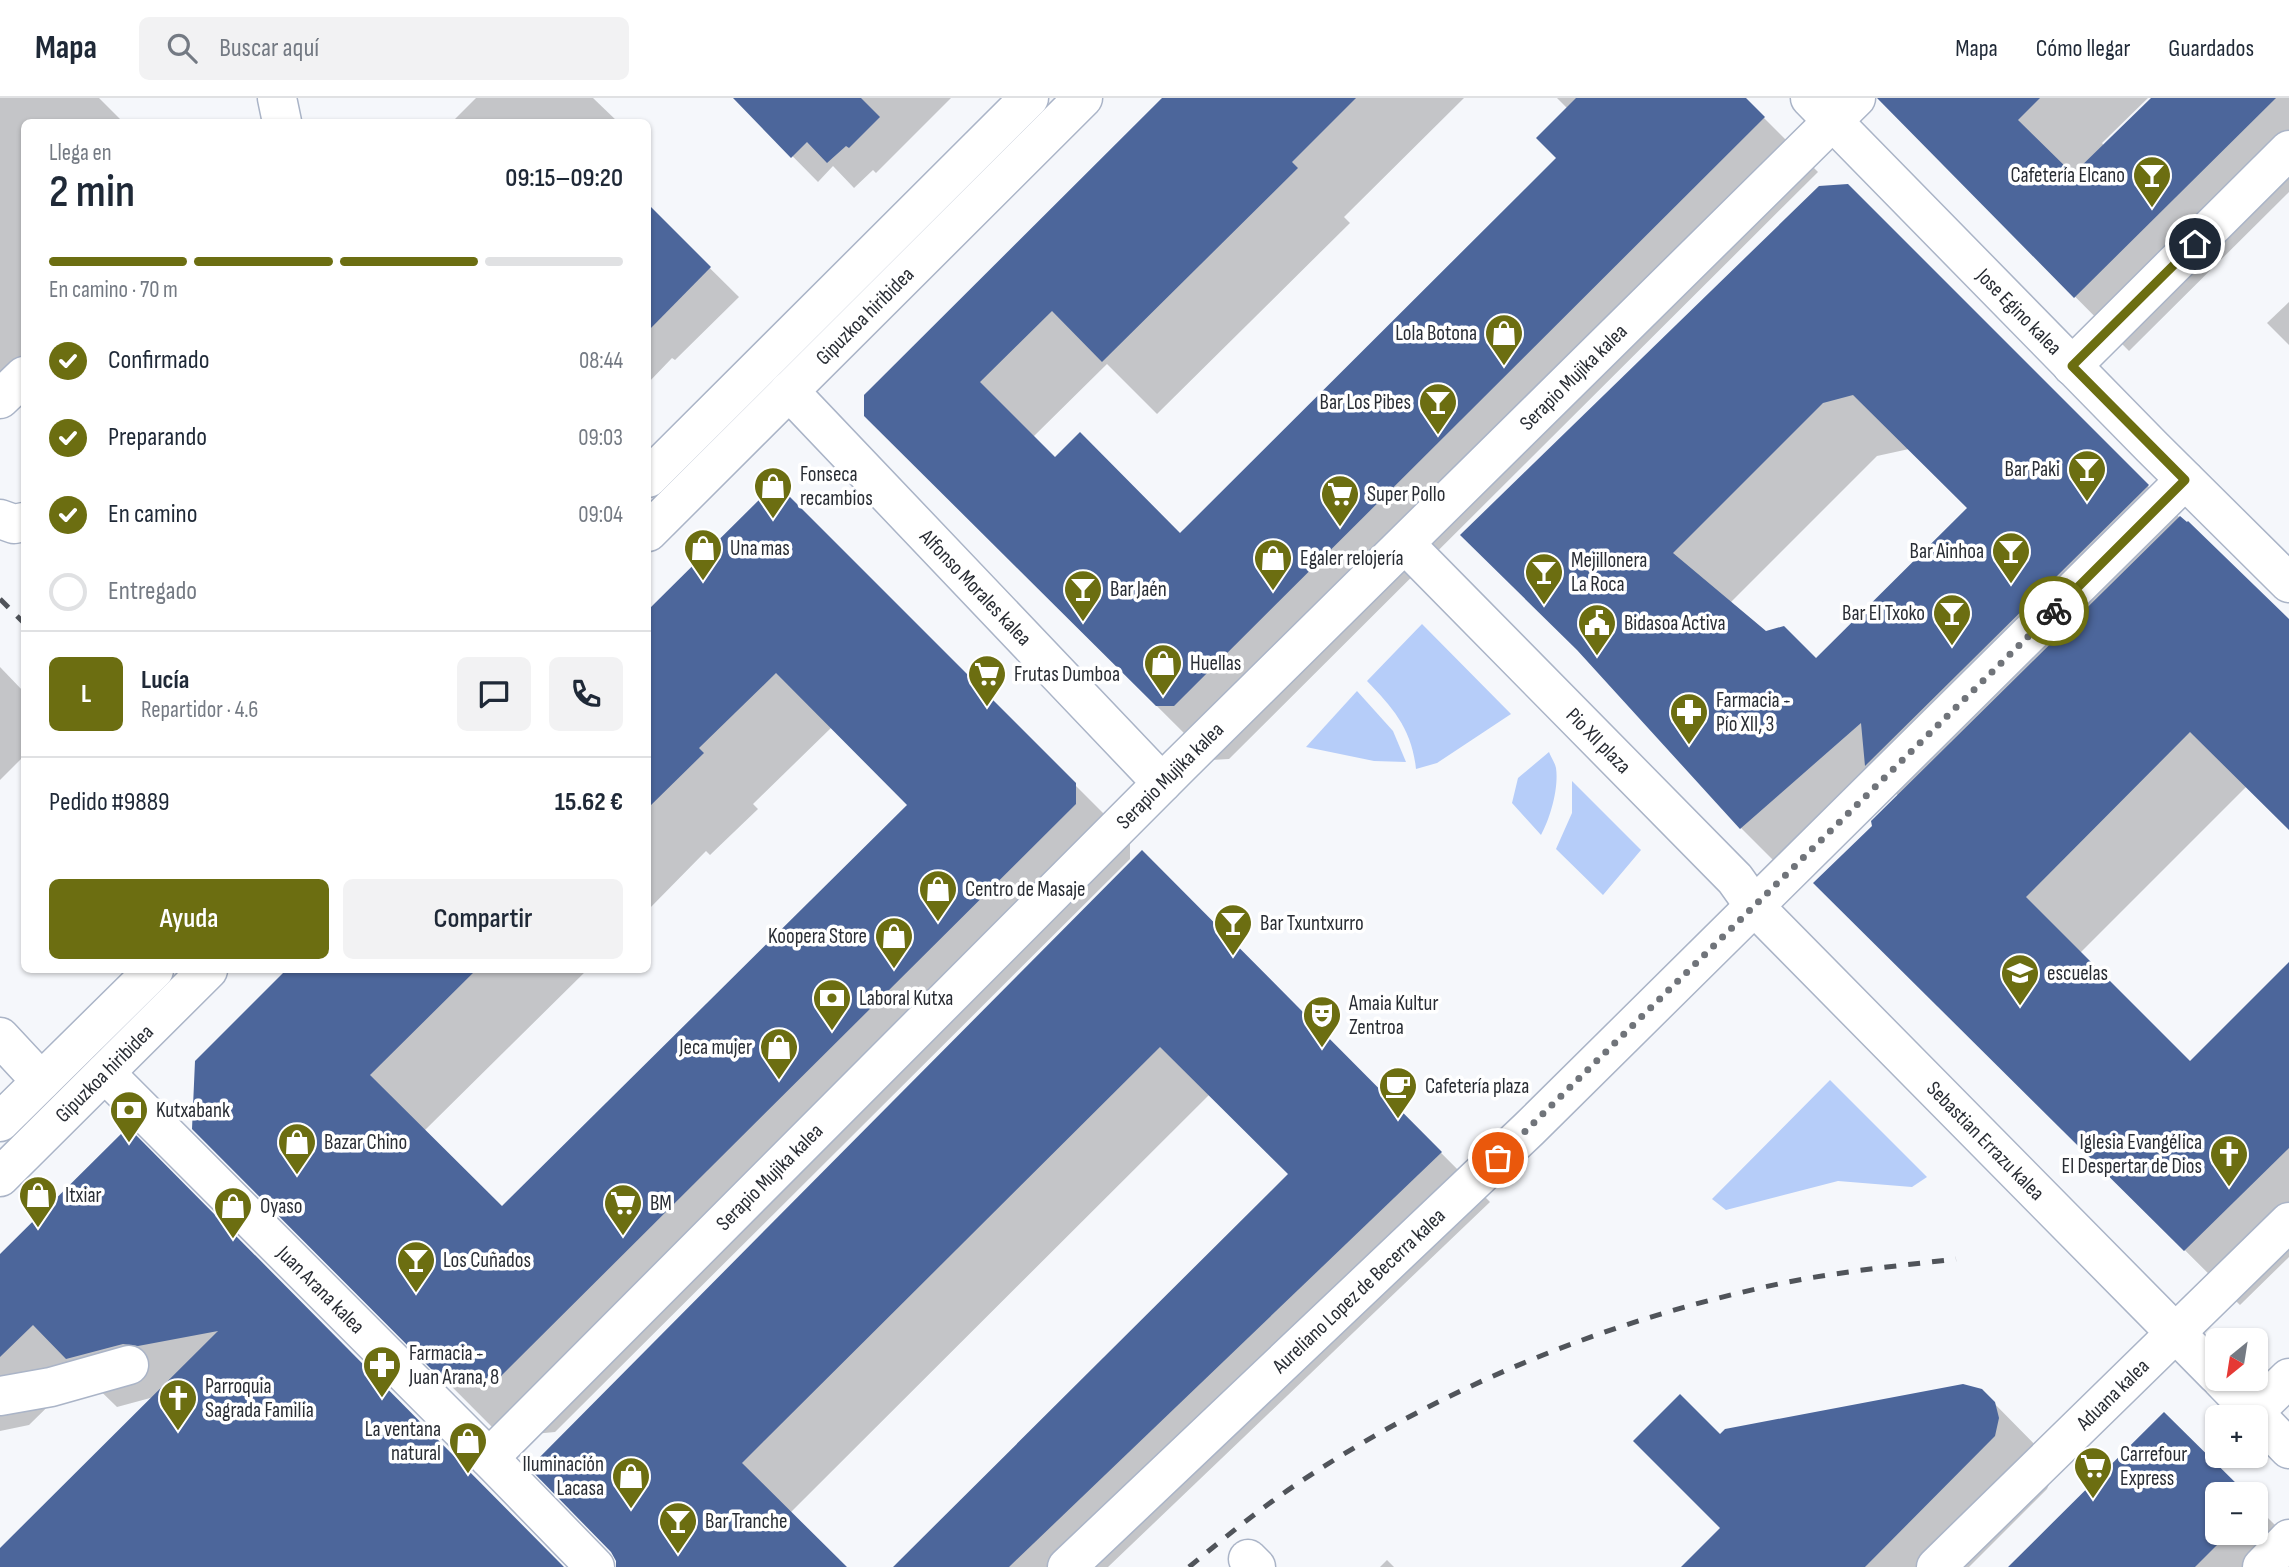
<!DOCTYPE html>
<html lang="es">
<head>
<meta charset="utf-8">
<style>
  :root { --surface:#fff; --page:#f2f2f3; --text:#1f2937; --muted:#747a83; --line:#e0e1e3; --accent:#6c6e11 }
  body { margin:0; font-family:"Sofia Sans Condensed",sans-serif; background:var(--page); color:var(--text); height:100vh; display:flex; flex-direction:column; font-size:26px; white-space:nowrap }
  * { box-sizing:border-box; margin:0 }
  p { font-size:23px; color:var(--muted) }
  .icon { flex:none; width:38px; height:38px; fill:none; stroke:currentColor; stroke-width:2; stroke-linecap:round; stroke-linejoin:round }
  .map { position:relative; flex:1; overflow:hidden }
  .details { position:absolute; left:21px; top:21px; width:630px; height:854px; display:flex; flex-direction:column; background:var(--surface); border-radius:10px; box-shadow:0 2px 5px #0004 }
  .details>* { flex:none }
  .needle { width:46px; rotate:210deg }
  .tools { position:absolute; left:2205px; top:1230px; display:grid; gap:14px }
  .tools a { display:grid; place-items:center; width:63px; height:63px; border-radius:10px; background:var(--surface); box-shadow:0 2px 5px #0004; font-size:35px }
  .pin { position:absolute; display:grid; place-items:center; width:60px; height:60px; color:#fff; margin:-30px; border:4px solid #fff; border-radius:50%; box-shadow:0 2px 7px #0007 }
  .courier { position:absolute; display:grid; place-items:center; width:70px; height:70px; margin:-35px; border:5px solid #6c6e11; border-radius:50%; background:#fff; color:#222; box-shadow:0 2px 9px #0007 }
  .head em { font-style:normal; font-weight:600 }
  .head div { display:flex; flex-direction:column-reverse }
  .head { display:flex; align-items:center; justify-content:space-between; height:119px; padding:0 28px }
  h1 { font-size:46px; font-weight:600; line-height:52px }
  .bar { display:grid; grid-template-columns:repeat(4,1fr); gap:10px 7px; align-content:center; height:84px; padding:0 28px }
  .bar i { height:9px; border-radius:5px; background:var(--line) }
  .bar .active { background:var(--accent) }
  .bar p { grid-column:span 4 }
  .line { display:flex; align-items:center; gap:18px; padding:0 28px; border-top:2px solid var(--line) }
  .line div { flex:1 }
  .round { display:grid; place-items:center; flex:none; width:74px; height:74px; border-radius:10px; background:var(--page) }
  ol { padding:0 28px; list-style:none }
  li { display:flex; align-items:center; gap:21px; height:77px }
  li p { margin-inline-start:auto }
  li .icon { padding:7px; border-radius:50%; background:var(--accent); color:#fff; stroke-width:4 }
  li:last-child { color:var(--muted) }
  li i { width:38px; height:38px; border:4px solid var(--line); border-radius:50% }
  .button { display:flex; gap:14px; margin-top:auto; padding:14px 28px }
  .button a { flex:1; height:80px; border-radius:10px; background:var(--accent); color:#fff; font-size:28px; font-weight:600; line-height:80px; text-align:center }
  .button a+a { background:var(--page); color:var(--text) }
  header { display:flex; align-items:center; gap:42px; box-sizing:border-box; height:98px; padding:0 35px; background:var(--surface); border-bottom:2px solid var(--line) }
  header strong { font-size:33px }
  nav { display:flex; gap:38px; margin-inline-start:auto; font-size:24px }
  .search { width:490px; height:63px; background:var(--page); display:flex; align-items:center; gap:18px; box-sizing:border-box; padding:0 24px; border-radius:10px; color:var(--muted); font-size:26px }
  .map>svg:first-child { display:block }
  .green { fill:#b6cdf9 }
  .shadow { fill:#0003; fill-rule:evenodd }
  .building { fill:#4c669b; fill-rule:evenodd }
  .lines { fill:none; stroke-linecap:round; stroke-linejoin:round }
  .minor-casing { stroke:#aab4c7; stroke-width:41 }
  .major-casing { stroke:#aab4c7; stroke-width:41 }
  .minor { stroke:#fff; stroke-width:38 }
  .major { stroke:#fff; stroke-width:38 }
  .rail { stroke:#50545a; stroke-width:5; stroke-dasharray:12 12; stroke-linecap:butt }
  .done { stroke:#70747a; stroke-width:7; stroke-dasharray:0 12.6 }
  .route { stroke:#6c6e11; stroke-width:9 }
  .labels { text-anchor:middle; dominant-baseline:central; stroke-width:7; stroke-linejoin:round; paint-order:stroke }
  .poi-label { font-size:21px; fill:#292d34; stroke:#fff; text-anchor:start }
  .street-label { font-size:21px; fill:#292d34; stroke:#fff }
</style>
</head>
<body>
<header>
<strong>Mapa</strong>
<div class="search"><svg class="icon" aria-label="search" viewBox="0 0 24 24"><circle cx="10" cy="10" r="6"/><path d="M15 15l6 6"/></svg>Buscar aquí</div>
<nav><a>Mapa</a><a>Cómo llegar</a><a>Guardados</a></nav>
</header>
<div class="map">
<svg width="2289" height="1469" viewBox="0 0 2289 1469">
  <rect width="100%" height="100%" fill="#f5f7fb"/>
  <g class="green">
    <path d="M1422,526L1511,616L1437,665L1416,671C1412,631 1393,610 1367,583Z"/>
    <path d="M1357,593L1393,633L1406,664L1374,663L1306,649Z"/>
    <path d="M1549,654C1551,659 1555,665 1556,670C1559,690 1550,721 1541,737L1512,705L1518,680Z"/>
    <path d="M1572,683L1641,752L1603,797L1556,751L1572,715Z"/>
    <path d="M1830,982L1927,1079L1912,1089L1838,1083L1726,1112L1712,1101Z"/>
  </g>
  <g class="shadow">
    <path d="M0,0H99L123,24H24V275L0,299Z"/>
    <path d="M476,0H593L618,24H452Z"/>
    <path d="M735,0H951L876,75L873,72L854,90L833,68L818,84Z"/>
    <path d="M1164,0H1464L1344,119L1350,125L1157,316L1107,266L1033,339L1055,362L1180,437L1558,60L1568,11L1557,0H1744L1818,74L1229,661L1211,662L866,318Z"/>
    <path d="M1901,0H2148L2102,45L2104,48L2153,0H2289V94L2129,253L1890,12Z"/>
    <path d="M1847,88L2180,420L2289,524V730L2247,688L2080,855L2190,965L2289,866V1159L2240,1207L1816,785L1874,729L1899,698L1895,695L1795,784L1741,730L1586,560ZM1909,351L1969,410L1816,562L1766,535L1730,505L1877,358Z"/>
    <path d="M648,109L739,199L675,262L672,260L648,285Z"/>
    <path d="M2289,204V247L2267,225Z"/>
    <path d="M765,398H786L1130,742V761L555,1334L502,1339L194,1030L196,964L289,872H587L424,1033L502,1110L909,707L832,629L753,706L758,711L710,757L706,753L648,812V515Z"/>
    <path d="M0,569L24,594V658L0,682Z"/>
    <path d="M1142,755L1490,1104L1108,1469H895L1290,1076L1210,996L790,1415L844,1469H618Z"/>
    <path d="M123,1036L562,1469H0V1453L154,1299L117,1309L82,1275L29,1327L0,1333V1158Z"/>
    <path d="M1981,1292L2047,1359L2051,1382L2047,1391L1969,1469H1683L1722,1430L1720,1338Z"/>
    <path d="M2164,1316L2244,1396H2217V1435H2256V1408L2289,1441V1469H2010Z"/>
    <path d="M1387,1462L1394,1469H1380Z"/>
  </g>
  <g class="building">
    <path d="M733,0H861L880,19L849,50L846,48L827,65L807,44L791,60Z"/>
    <path d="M1162,0H1356L1292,64L1298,70L1102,264L1052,213L980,284L1055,359L1080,334L1180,435L1556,60L1536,40L1576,0H1746L1765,19L1174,608H1156L864,318V297Z"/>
    <path d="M1877,0H2040L2018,22L2073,76L2151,0H2276L2074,200Z"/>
    <path d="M1848,86L2149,387L1865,668L1861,625L1740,731L1577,552L1460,437L1819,88ZM1853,297L1967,410L1816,560L1784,528L1766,533L1673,455L1823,305Z"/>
    <path d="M648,106L711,169L648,233Z"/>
    <path d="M787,396L1076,685V706L500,1279L445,1285L192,1031L195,963L286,872H476L370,977L502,1108L907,707L776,575L699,650L704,655L648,710V512L764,397Z"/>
    <path d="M2180,418L2187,424L2188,423L2289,521V732L2190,634L2026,799L2190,963L2289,864V1050L2184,1153L1813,785L1872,728L1871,723Z"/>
    <path d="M1142,752L1442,1054L1009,1469H893L1288,1076L1160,949L742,1365L847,1469H616V1463L611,1454L529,1370Z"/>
    <path d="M123,1034H133L564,1469H0V1450L218,1233L138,1248L123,1246L66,1261L33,1227L0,1259V1156Z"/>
    <path d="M1963,1286L1982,1291L1995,1304L1999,1320L1995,1338L1865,1469H1681L1720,1430L1633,1343L1680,1296L1720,1336L1725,1331Z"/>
    <path d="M2164,1314L2247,1396H2217V1435H2229L2195,1469H2008Z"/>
  </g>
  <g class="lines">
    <defs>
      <g id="minor">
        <path d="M277,0L282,24"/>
        <path id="s1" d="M1810,0L2152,349L2289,485"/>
        <path d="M2072,268L2289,52"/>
        <path id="s2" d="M789,293L1162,685"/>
        <path d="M0,301L24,278"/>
        <path d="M0,421L14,426L24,424"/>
        <path id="s3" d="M1405,446L1735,781L1755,809L2217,1277"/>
        <path d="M0,939L41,983"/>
        <path id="s4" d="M105,975L489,1360L595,1469"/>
        <path d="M2221,1281L2289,1351"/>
        <path d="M0,1298L51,1289L129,1267"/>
        <path d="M2254,1314L2289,1280"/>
        <path id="s5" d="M489,1360L1179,668L1856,0"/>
        <path d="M1248,1461L1256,1469"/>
        <path id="s6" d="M1067,1469L1529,1031L2185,382"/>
        <path id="s7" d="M1936,1469L2289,1124"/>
        <path d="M2262,1469L2289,1441"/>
      </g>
      <g id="major">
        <path d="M648,380L1029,0"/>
        <path id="s8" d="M648,434L1083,0"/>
        <path d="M0,1024L154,872"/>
        <path id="s9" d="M0,1079L208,872"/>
      </g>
    </defs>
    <use href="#minor" class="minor-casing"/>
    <use href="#major" class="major-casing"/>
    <use href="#minor" class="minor"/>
    <use href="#major" class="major"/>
    <g class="rail">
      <path d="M0,501L24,525"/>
      <path d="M1189,1469C1223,1441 1257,1413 1294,1388C1433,1294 1593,1228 1756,1191C1822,1175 1889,1169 1956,1161"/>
    </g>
  </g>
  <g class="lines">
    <path class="done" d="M1498,1060L2054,513"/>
    <path class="route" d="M2054,513L2185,382L2072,268L2195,146"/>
  </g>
  <defs>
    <symbol id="bar-pin" viewBox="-11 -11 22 30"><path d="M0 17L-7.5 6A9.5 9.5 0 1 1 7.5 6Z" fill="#6c6e11" stroke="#fff"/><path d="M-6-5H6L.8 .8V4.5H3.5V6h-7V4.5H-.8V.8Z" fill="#fff"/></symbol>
    <symbol id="shop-pin" viewBox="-11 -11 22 30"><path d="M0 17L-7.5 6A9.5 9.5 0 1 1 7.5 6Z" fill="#6c6e11" stroke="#fff"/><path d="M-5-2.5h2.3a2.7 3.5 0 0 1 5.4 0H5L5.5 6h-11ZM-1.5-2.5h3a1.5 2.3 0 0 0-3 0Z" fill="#fff"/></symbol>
    <symbol id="supermarket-pin" viewBox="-11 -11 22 30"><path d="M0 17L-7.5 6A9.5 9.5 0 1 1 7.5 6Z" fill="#6c6e11" stroke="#fff"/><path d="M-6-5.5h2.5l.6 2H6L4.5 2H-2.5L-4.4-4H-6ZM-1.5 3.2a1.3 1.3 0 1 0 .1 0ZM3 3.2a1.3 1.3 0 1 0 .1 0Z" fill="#fff"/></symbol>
    <symbol id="civic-pin" viewBox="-11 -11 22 30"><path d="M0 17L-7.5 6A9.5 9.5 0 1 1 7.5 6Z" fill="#6c6e11" stroke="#fff"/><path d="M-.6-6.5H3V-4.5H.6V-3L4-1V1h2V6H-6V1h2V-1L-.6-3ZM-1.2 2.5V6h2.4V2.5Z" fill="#fff"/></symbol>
    <symbol id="pharmacy-pin" viewBox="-11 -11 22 30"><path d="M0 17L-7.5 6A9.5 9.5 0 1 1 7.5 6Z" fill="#6c6e11" stroke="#fff"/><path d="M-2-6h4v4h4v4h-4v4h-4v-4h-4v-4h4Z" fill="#fff"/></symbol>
    <symbol id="school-pin" viewBox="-11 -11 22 30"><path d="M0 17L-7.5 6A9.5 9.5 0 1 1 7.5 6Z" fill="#6c6e11" stroke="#fff"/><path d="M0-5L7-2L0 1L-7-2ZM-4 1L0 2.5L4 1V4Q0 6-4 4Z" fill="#fff"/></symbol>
    <symbol id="bank-pin" viewBox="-11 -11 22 30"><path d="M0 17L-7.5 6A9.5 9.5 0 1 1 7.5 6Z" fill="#6c6e11" stroke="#fff"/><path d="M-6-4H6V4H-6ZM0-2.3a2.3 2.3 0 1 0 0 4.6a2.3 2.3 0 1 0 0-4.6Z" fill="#fff"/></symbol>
    <symbol id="theatre-pin" viewBox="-11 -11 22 30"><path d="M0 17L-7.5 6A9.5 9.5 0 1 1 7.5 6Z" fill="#6c6e11" stroke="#fff"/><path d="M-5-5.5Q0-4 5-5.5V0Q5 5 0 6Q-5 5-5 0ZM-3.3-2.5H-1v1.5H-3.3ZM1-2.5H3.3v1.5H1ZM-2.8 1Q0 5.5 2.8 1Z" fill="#fff"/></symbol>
    <symbol id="cafe-pin" viewBox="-11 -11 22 30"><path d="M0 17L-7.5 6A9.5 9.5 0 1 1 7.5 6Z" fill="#6c6e11" stroke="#fff"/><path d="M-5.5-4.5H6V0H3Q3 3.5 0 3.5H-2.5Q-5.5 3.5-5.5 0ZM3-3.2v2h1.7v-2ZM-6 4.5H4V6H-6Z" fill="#fff"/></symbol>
    <symbol id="church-pin" viewBox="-11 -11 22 30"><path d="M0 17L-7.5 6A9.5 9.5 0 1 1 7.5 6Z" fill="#6c6e11" stroke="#fff"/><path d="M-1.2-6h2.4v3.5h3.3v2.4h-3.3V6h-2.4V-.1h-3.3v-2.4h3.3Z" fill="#fff"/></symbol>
  </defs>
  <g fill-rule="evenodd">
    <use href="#bar-pin" x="2130" y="55" width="44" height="60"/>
    <use href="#shop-pin" x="1482" y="213" width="44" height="60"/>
    <use href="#bar-pin" x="1416" y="282" width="44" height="60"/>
    <use href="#bar-pin" x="2065" y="349" width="44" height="60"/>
    <use href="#shop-pin" x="751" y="366" width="44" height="60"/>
    <use href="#supermarket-pin" x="1318" y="374" width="44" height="60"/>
    <use href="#shop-pin" x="681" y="428" width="44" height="60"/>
    <use href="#bar-pin" x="1989" y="431" width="44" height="60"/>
    <use href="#shop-pin" x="1251" y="438" width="44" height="60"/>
    <use href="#bar-pin" x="1522" y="452" width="44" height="60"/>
    <use href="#bar-pin" x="1061" y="469" width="44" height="60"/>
    <use href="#bar-pin" x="1930" y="493" width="44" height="60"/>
    <use href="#civic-pin" x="1575" y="503" width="44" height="60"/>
    <use href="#shop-pin" x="1141" y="543" width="44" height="60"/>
    <use href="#supermarket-pin" x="965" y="554" width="44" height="60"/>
    <use href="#pharmacy-pin" x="1667" y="592" width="44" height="60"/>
    <use href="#shop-pin" x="916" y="769" width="44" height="60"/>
    <use href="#bar-pin" x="1211" y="803" width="44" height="60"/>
    <use href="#shop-pin" x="872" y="816" width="44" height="60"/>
    <use href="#school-pin" x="1998" y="853" width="44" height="60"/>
    <use href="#bank-pin" x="810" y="878" width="44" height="60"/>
    <use href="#theatre-pin" x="1300" y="895" width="44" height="60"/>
    <use href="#shop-pin" x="757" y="927" width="44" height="60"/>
    <use href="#cafe-pin" x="1376" y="966" width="44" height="60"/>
    <use href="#bank-pin" x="107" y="990" width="44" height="60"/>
    <use href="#shop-pin" x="275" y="1022" width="44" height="60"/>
    <use href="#church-pin" x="2207" y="1034" width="44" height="60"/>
    <use href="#shop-pin" x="16" y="1075" width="44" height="60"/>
    <use href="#supermarket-pin" x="601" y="1083" width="44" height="60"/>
    <use href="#shop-pin" x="211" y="1086" width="44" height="60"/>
    <use href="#bar-pin" x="394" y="1140" width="44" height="60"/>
    <use href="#pharmacy-pin" x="360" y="1245" width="44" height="60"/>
    <use href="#church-pin" x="156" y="1278" width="44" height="60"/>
    <use href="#shop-pin" x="446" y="1321" width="44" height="60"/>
    <use href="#supermarket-pin" x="2071" y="1346" width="44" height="60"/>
    <use href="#shop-pin" x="609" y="1356" width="44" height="60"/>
    <use href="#bar-pin" x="656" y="1401" width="44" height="60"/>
  </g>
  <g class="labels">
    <g class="poi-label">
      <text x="2125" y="77" text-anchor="end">Cafetería Elcano</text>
      <text x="1477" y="235" text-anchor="end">Lola Botona</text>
      <text x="1411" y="304" text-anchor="end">Bar Los Pibes</text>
      <text x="2060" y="371" text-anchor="end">Bar Paki</text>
      <text x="800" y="376">Fonseca<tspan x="800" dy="24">recambios</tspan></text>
      <text x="1367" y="396">Super Pollo</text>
      <text x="730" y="450">Una mas</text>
      <text x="1984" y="453" text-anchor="end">Bar Ainhoa</text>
      <text x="1300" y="460">Egaler relojería</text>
      <text x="1571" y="462">Mejillonera<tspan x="1571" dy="24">La Roca</tspan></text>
      <text x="1110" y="491">Bar Jaén</text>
      <text x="1925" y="515" text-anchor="end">Bar El Txoko</text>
      <text x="1624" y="525">Bidasoa Activa</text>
      <text x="1190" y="565">Huellas</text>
      <text x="1014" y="576">Frutas Dumboa</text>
      <text x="1716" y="602">Farmacia -<tspan x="1716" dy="24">Pío XII, 3</tspan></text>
      <text x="965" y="791">Centro de Masaje</text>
      <text x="1260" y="825">Bar Txuntxurro</text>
      <text x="867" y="838" text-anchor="end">Koopera Store</text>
      <text x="2047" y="875">escuelas</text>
      <text x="859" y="900">Laboral Kutxa</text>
      <text x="1349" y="905">Amaia Kultur<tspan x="1349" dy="24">Zentroa</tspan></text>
      <text x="752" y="949" text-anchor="end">Jeca mujer</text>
      <text x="1425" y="988">Cafetería plaza</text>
      <text x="156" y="1012">Kutxabank</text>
      <text x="324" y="1044">Bazar Chino</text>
      <text x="2202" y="1044" text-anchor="end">Iglesia Evangélica<tspan x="2202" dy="24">El Despertar de Dios</tspan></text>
      <text x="65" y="1097">Itxiar</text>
      <text x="650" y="1105">BM</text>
      <text x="260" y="1108">Oyaso</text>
      <text x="443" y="1162">Los Cuñados</text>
      <text x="409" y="1255">Farmacia -<tspan x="409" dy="24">Juan Arana, 8</tspan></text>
      <text x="205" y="1288">Parroquia<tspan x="205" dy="24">Sagrada Familia</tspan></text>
      <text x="441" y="1331" text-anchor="end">La ventana<tspan x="441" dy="24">natural</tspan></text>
      <text x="2120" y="1356">Carrefour<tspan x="2120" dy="24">Express</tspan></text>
      <text x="604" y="1366" text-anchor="end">Iluminación<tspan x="604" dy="24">Lacasa</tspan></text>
      <text x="705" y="1423">Bar Tranche</text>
    </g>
    <g class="street-label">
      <text stroke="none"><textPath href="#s1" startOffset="299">Jose Egino kalea</textPath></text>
      <text stroke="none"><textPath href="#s8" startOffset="306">Gipuzkoa hiribidea</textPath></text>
      <text stroke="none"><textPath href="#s5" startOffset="1531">Serapio Mujika kalea</textPath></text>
      <text stroke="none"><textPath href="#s2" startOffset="271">Alfonso Morales kalea</textPath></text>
      <text stroke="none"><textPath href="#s3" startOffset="276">Pio XII plaza</textPath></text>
      <text stroke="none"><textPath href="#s5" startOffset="964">Serapio Mujika kalea</textPath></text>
      <text stroke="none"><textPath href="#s9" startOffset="147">Gipuzkoa hiribidea</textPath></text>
      <text stroke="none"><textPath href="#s3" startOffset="833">Sebastian Errazu kalea</textPath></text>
      <text stroke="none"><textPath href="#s5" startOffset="397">Serapio Mujika kalea</textPath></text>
      <text stroke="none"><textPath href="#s4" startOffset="306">Juan Arana kalea</textPath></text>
      <text stroke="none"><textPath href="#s6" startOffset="402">Aureliano Lopez de Becerra kalea</textPath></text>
      <text stroke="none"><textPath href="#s7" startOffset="247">Aduana kalea</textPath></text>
    </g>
  </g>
</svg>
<div class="tools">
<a><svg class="needle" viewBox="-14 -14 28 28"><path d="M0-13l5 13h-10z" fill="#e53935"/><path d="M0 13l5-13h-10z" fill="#747a83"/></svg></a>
<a>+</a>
<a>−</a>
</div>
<div class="pin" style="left:1498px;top:1060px;background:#ea580c"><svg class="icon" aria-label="bag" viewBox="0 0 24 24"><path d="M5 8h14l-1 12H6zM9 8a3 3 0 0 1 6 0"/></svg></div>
<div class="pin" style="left:2195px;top:146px;background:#1f2937"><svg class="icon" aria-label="home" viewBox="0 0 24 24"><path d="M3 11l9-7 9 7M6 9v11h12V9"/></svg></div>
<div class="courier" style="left:2054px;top:513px"><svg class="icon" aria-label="bike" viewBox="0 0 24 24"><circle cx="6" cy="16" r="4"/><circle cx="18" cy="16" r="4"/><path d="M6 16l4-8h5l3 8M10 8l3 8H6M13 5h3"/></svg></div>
<section class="details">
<div class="head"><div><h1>2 min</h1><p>Llega en</p></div><em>09:15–09:20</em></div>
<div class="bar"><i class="active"></i><i class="active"></i><i class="active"></i><i></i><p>En camino · 70 m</p></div>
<ol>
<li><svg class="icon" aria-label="check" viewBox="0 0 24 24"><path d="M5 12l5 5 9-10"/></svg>Confirmado<p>08:44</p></li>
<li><svg class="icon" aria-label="check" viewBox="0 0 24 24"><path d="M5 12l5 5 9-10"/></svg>Preparando<p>09:03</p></li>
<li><svg class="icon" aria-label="check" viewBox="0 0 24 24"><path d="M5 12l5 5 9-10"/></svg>En camino<p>09:04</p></li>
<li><i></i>Entregado</li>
</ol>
<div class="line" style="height:126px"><b class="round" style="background:var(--accent);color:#fff">L</b><div><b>Lucía</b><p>Repartidor · 4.6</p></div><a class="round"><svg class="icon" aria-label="chat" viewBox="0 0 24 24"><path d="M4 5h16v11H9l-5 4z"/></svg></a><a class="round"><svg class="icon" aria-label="phone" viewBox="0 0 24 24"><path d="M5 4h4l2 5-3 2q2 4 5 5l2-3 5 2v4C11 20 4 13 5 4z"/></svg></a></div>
<div class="line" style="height:91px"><div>Pedido #9889</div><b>15.62 €</b></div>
<div class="button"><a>Ayuda</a><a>Compartir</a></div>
</section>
</div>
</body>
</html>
